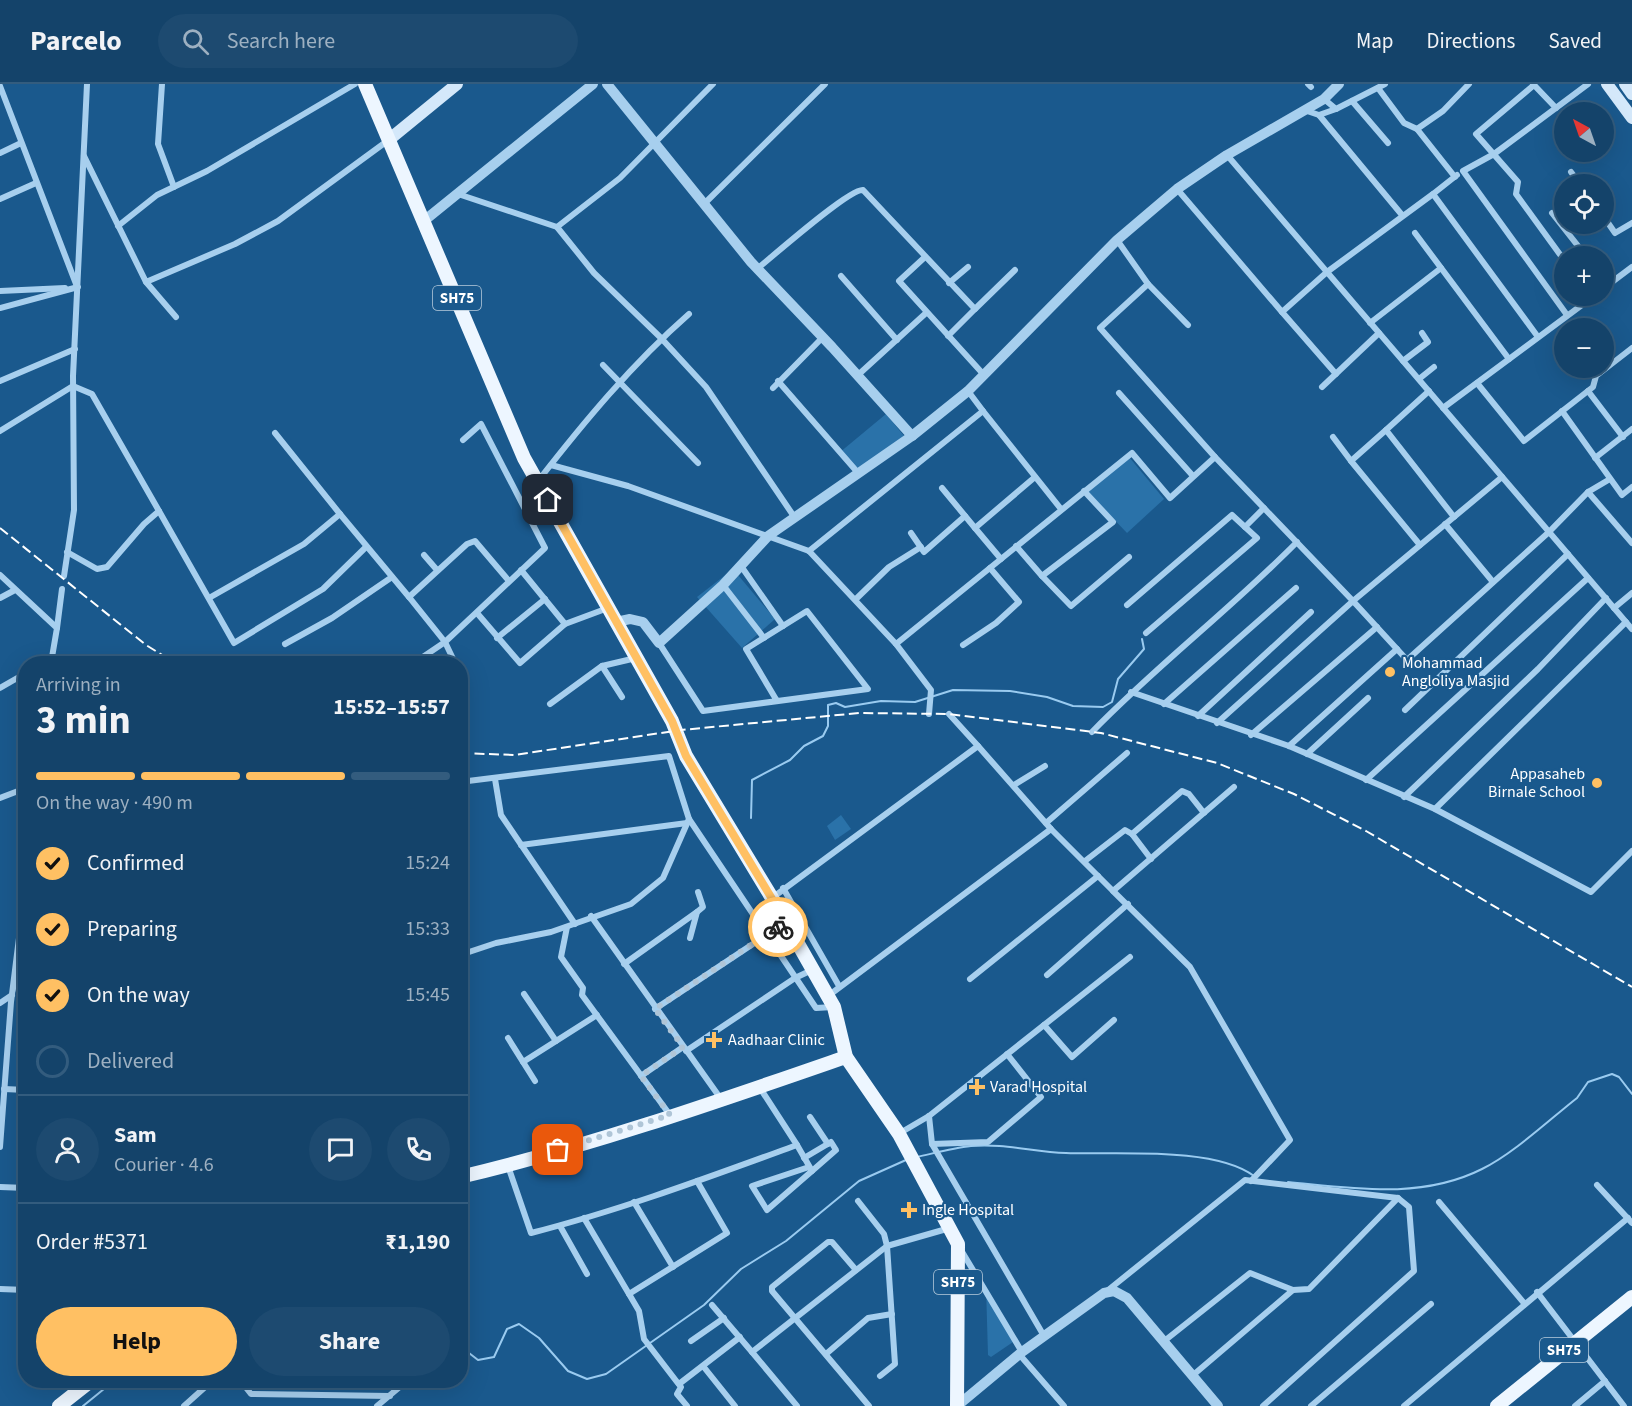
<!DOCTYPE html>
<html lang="en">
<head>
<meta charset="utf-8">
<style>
  :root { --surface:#14436a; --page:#1d4a70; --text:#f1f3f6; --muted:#9db0c1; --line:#335c7e; --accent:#ffc063 }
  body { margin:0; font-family:"Source Sans 3",sans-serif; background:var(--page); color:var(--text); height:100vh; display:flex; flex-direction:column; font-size:22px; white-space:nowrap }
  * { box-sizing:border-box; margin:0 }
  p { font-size:20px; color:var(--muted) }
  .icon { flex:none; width:33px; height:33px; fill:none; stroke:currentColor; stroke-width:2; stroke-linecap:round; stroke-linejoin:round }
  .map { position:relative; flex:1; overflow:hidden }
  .panel { position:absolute; left:18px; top:572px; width:450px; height:732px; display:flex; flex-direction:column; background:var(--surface); border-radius:24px; box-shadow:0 6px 24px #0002,0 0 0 2px var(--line) }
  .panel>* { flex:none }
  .needle { width:39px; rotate:320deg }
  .fabs { position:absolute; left:1554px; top:18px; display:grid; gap:12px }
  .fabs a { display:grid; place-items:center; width:60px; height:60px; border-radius:50%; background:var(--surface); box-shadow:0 6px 24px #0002,0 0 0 2px var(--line); font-size:30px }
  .pin { position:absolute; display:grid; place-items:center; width:51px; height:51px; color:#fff; margin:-26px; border-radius:12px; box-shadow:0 3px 9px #0006 }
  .courier { position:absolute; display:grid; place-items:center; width:60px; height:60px; margin:-30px; border:4px solid #ffc063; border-radius:50%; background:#fff; color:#222; box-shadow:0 2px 8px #0007 }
  .head em { font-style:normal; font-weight:700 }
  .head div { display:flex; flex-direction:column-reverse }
  .head { display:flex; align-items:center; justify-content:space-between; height:102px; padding:0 18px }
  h1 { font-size:39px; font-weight:700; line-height:45px }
  .bar { display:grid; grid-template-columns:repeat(4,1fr); gap:9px 6px; align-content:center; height:72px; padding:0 18px }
  .bar i { height:8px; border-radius:4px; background:var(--line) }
  .bar .active { background:var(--accent) }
  .bar p { grid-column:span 4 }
  .line { display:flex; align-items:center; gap:15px; padding:0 18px; border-top:2px solid var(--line) }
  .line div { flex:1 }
  .round { display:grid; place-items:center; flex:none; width:63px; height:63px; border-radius:32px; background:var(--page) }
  ol { padding:0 18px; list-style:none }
  li { display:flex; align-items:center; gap:18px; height:66px }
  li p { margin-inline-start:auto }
  li .icon { padding:6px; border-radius:50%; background:var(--accent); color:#111; stroke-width:4 }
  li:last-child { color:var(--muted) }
  li i { width:33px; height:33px; border:3px solid var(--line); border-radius:50% }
  .button { display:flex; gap:12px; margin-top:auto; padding:12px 18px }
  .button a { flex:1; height:69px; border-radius:36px; background:var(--accent); color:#111; font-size:24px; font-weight:700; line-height:69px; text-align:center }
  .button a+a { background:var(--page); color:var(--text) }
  header { display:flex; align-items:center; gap:36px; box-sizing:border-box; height:84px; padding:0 30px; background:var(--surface); border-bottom:2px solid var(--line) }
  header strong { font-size:28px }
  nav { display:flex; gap:33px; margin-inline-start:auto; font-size:21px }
  .search { width:420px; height:54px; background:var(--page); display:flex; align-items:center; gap:15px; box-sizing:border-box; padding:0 21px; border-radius:33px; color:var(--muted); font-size:22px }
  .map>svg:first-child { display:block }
  .green { fill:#2a72a9 }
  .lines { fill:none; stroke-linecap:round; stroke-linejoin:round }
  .stream { stroke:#9acbf0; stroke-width:2 }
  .minor { stroke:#a7cfee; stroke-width:6 }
  .tertiary { stroke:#a7cfee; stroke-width:10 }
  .secondary { stroke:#d4e8fa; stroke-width:12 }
  .primary { stroke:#edf6ff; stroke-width:14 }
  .rail { stroke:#fff; stroke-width:2; stroke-dasharray:10 4.5; stroke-linecap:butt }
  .done { stroke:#afc5d7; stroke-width:6; stroke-dasharray:0 10.8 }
  .route { stroke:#ffc063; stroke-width:8 }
  .poi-dot { fill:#ffc063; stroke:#1a598d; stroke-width:2 }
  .labels { text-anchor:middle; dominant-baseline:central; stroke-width:4.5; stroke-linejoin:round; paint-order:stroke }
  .shield { fill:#1a598d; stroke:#bacddd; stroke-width:1.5 }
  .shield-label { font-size:15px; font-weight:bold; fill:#fff }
  .poi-label { font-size:16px; fill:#fff; stroke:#1a598d; text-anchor:start }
</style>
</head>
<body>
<header>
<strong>Parcelo</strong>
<div class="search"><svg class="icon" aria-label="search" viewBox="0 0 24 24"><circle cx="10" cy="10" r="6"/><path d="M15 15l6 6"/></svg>Search here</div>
<nav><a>Map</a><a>Directions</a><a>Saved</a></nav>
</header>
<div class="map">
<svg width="1632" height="1322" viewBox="0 0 1632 1322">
  <rect width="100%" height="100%" fill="#1a598d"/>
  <g class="green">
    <path d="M886,330L904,352L857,390L839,369Z"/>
    <path d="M1129,373L1164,415L1127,449L1087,407Z"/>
    <path d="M733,485L775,535L742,564L697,513Z"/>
    <path d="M841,731L851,745L835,756L827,742Z"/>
    <path d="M986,1203L1014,1254L1013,1258L991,1273L988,1271Z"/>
  </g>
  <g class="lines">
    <g class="stream">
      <path d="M751,734L752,696L790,676L804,662L823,652L828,642V621L836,619L845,623L881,617L915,618L953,606L1010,607L1047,613L1073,622L1103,623L1112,618L1118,595L1144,565L1142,555"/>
      <path d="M917,1073C935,1069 953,1064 971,1062C1003,1059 1034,1068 1066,1069C1116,1071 1214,1062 1254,1092"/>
      <path d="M1288,1098C1352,1104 1421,1116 1482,1085C1513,1070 1549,1036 1577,1014L1588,998L1612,990L1619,993L1632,1010"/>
      <path d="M460,1262L478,1276L494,1273L507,1245L519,1240L539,1254L568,1287L587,1295L606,1290L704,1221L741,1185L786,1157L859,1097L906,1076"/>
      <path d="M83,1322L115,1296"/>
    </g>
    <g class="minor">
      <path d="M162,0L158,60L174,103"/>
      <path d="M1308,0L1311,3"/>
      <path d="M1533,0L1556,24"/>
      <path d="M1534,1L1476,50L1518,98L1516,110L1564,176"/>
      <path d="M0,2L76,200"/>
      <path d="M1378,4L1404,39L1417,45L1455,93"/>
      <path d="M1324,15L1336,25L1385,0"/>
      <path d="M1352,17L1388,59"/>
      <path d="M1304,26L1319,31L1402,131"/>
      <path d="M1319,31L1336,25"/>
      <path d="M1417,45L1443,27L1469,0"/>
      <path d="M0,69L21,59"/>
      <path d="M1227,71L1632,545"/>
      <path d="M84,72L146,198L235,160L278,137L390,55"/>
      <path d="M1571,88L1580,100"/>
      <path d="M1177,105L1282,228"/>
      <path d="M458,110L557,143L594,189L661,254L706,303L795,434"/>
      <path d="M1433,110L1457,91"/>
      <path d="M0,115L36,99"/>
      <path d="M704,120L825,0"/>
      <path d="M1552,129L1586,172"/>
      <path d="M1604,133L1615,149L1632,139"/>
      <path d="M118,142L157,111L207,87L355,0"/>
      <path d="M557,143L620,94L713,0"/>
      <path d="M1415,149L1509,275"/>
      <path d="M1117,156L1148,200L1188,241"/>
      <path d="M925,173L899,197L984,291"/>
      <path d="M757,185C773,172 850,104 863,106L975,225L948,252"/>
      <path d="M841,192L897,256"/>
      <path d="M146,198L176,233"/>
      <path d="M949,199L968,183"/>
      <path d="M1148,200L1100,244L1215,373L1353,517L1217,639"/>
      <path d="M1604,204L1632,183"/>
      <path d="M0,207L65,204"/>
      <path d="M0,224L78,203"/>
      <path d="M975,225L1015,186"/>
      <path d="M1567,231L1463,87L1494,70L1588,0"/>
      <path d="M1370,239L1441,184"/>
      <path d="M1403,277L1428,258L1422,249"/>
      <path d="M603,281L698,379"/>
      <path d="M1336,290L1282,228L1327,188L1433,110L1538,253"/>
      <path d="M858,291L926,229"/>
      <path d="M1419,295L1434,283"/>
      <path d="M0,297L75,265"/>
      <path d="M778,297L859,390"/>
      <path d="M1477,299L1524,357L1593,303L1596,292L1632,264"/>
      <path d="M1322,303L1379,249"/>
      <path d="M773,304L823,253"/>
      <path d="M1588,307L1623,353"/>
      <path d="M1119,309L1193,392"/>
      <path d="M1443,324L1594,212"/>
      <path d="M983,327L1061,425"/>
      <path d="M1562,327L1622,411L1632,403"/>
      <path d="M1386,346L1429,307"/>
      <path d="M0,347L73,302L92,310L159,427L144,440L107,483L97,485L67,468"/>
      <path d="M275,349L340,430"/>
      <path d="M1333,353L1351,377"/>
      <path d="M1595,374L1632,345"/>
      <path d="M551,381L628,402L809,467L896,560"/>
      <path d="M1502,393L1353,517L1407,576L1549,448L1588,408"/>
      <path d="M1610,395L1588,408L1632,459"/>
      <path d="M538,397C584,338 632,280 689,230"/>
      <path d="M942,404L975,444"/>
      <path d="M1084,407L1113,438L1042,492L1071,522L1129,473"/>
      <path d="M159,427L234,559L323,505L366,463"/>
      <path d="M1445,440L1493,498"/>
      <path d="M911,449L924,468L965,432"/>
      <path d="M1420,461L1351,377L1386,346L1454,433"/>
      <path d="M1016,462L1042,492"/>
      <path d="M809,467L983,327L968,307"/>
      <path d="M424,471L437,486"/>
      <path d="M1001,475L975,444L1035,393"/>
      <path d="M741,482L783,542"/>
      <path d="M521,486L565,540"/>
      <path d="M0,491L57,544L51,579"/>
      <path d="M64,492L74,426L73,292L87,0"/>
      <path d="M723,501L764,554"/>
      <path d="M0,514L15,506"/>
      <path d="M209,514L304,460L340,430L409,513"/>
      <path d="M856,515L889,483L921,463"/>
      <path d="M1127,521L1232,431L1245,443L1264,424"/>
      <path d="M1614,524L1632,509"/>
      <path d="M477,529L520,579L565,540L608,524"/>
      <path d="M57,544L62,505"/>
      <path d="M1146,549L1257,454L1245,443"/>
      <path d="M497,554L545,515"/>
      <path d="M659,559L703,627L868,605L807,527L746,565L777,617"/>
      <path d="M285,560L332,534L392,493"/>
      <path d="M963,561L996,539L1019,518L990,484"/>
      <path d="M414,579L445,558L409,513L467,460L475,457L509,497"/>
      <path d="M455,579L445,558L545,464L481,340L463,356"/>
      <path d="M460,589V590"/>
      <path d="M0,604L26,589"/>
      <path d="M1131,608L1289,662L1435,725L1591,808L1632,767"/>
      <path d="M622,613L602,582L636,574"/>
      <path d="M550,620L602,582"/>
      <path d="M1164,620L1296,504"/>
      <path d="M1405,626L1568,470"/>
      <path d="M929,630L931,606L896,560L1132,369L1170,414L1215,373"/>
      <path d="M949,630L978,662"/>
      <path d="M1198,632L1311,528"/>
      <path d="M1092,648C1157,581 1231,525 1297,458"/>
      <path d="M1251,651L1377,543"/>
      <path d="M1289,662L1397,565"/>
      <path d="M1307,670L1368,614"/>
      <path d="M495,695L501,731L575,840"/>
      <path d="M1366,696L1588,494"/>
      <path d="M460,698L669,672L689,735L816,924L833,923"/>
      <path d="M1014,701L1045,682"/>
      <path d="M1404,713L1538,585L1606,514"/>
      <path d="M0,714L26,704"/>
      <path d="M1435,725L1626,538"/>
      <path d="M1046,739L1127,669"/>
      <path d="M1132,750L1182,707L1189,710L1204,729"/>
      <path d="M521,761L687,739"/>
      <path d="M1085,777L1125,746L1132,750L1151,775"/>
      <path d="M783,804L839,902"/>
      <path d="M1113,807L1190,883L1290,1056L1251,1097"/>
      <path d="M772,814L978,662L1051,745L1113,807L1234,703"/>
      <path d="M697,828L703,823L698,808"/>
      <path d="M591,832L721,1015"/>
      <path d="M567,843L561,873L583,904L582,911L670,1031"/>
      <path d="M460,871L496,859L551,848L631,820L663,794L689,735"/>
      <path d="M624,880L697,828L690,854"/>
      <path d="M1047,891L1128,820"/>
      <path d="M15,893L26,934"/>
      <path d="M970,895L1098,792"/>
      <path d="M524,910L556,957"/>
      <path d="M828,912L1051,745"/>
      <path d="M0,919L12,911"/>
      <path d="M655,925L786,838"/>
      <path d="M1044,941L1072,973L1114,936"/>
      <path d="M508,954L535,997"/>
      <path d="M686,967L795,894L812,886"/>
      <path d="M523,978L597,931"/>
      <path d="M641,992L683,963"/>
      <path d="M4,1005L26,1006"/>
      <path d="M929,1032L932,1060L1044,1252"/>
      <path d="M810,1033L828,1060"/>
      <path d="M900,1049L929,1032L1130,873"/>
      <path d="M932,1060L988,1058L1041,1013L1007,970"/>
      <path d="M797,1061L812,1087L767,1126L752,1102L809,1083"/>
      <path d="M0,1063L11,918L26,798"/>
      <path d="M804,1074L831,1058L836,1066L812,1087"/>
      <path d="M508,1082L531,1149C621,1126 709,1093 797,1061L760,1004"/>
      <path d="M1597,1101L1632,1139"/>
      <path d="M0,1103L26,1104"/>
      <path d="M858,1117L884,1150L887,1162L895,1280L880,1292"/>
      <path d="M634,1118L673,1183"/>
      <path d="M1439,1118L1524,1219"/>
      <path d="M584,1134L629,1210L727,1149L697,1097"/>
      <path d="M560,1142L587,1190"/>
      <path d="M961,1166L1022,1268"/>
      <path d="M856,1186L832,1158H828L772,1203V1207L869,1322"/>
      <path d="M0,1205L26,1206"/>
      <path d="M1107,1207L1245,1096L1398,1114L1409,1123L1414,1187L1263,1322"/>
      <path d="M1537,1208L1624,1322"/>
      <path d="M629,1210L639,1227L644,1255L677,1298L681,1303L677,1310L687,1322"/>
      <path d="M712,1221L752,1268"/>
      <path d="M691,1257L724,1234"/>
      <path d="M1163,1258L1250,1189L1293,1206"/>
      <path d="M826,1270L868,1234L892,1230"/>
      <path d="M1019,1270L1064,1322"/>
      <path d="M703,1282L735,1322"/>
      <path d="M1192,1292L1293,1206L1309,1205L1398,1114"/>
      <path d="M70,1296L80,1305"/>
      <path d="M240,1296L251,1310L390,1312"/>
      <path d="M679,1300L740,1253"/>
      <path d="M184,1322L213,1296"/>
      <path d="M377,1322L408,1296"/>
      <path d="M797,1322L752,1268L887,1162L950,1144"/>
      <path d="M1311,1322L1431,1220"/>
      <path d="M1404,1322L1628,1134"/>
      <path d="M1575,1322L1605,1297"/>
    </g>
    <g class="tertiary">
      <path d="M607,0L751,178L832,263L912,352"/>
      <path d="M425,136L593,0"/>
      <path d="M616,538L630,535L643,538L659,559L723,501L768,452L912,352L968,307L1117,156L1177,105L1227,71L1324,15L1339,0"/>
      <path d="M957,1322L1022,1268L1104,1209L1114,1207L1127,1214L1218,1322"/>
    </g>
    <g class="secondary">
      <path d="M1607,0L1632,34"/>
      <path d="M1625,0L1632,10"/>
      <path d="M391,54L457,0"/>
    </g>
    <g class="primary">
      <path d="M365,0L524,374L672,637L686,672L772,814L834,923L846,973L899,1050L958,1160L957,1322"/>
      <path d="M460,1093C591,1062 719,1017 846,973"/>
      <path d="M59,1322L92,1296"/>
      <path d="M1497,1322L1632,1213"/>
    </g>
    <g class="rail">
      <path d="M0,444L146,561L175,579"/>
      <path d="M460,669L514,671L681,646L859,629L949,630L1101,649L1217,679L1294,710L1366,747L1632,903"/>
    </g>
  </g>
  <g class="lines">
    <path class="done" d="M558,1066L670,1031L641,992L683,963L655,925L778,843"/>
    <path class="route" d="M548,416L672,637L686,672L786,838L778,843"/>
  </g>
  <g class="poi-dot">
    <circle cx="1390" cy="588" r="6"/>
    <circle cx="1597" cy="699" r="6"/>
    <path d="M711 947h6v6h6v6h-6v6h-6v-6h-6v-6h6z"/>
    <path d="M974 994h6v6h6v6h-6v6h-6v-6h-6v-6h6z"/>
    <path d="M906 1117h6v6h6v6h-6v6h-6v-6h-6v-6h6z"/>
  </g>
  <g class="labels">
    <g class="shield">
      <rect x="433" y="202" width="48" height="24" rx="4.5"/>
      <rect x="934" y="1186" width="48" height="24" rx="4.5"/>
      <rect x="1540" y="1254" width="48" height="24" rx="4.5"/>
    </g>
    <g class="shield-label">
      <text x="457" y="214">SH75</text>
      <text x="958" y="1198">SH75</text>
      <text x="1564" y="1266">SH75</text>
    </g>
    <g class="poi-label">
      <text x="1402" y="579">Mohammad<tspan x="1402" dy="18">Angloliya Masjid</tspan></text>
      <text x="1585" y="690" text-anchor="end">Appasaheb<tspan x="1585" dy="18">Birnale School</tspan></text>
      <text x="728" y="956">Aadhaar Clinic</text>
      <text x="990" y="1003">Varad Hospital</text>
      <text x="922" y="1126">Ingle Hospital</text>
    </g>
  </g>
</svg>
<div class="fabs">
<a><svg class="needle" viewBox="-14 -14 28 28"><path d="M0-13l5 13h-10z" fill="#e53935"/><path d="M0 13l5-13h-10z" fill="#9db0c1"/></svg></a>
<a><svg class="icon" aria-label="locate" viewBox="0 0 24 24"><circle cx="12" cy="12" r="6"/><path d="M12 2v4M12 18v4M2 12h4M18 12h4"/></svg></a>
<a>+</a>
<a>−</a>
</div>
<div class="pin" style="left:558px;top:1066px;background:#ea580c"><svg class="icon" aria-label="bag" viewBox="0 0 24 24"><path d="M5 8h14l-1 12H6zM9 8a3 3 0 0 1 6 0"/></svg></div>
<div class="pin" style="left:548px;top:416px;background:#1f2937"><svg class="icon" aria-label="home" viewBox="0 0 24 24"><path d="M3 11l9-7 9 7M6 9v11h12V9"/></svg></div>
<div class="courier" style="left:778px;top:843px"><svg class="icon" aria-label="bike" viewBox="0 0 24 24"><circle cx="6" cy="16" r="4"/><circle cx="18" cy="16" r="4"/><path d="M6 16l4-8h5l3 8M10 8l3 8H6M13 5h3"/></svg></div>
<section class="panel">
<div class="head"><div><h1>3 min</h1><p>Arriving in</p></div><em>15:52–15:57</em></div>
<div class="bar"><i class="active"></i><i class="active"></i><i class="active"></i><i></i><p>On the way · 490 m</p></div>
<ol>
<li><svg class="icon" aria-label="check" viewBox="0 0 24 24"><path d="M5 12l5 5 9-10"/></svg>Confirmed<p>15:24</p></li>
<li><svg class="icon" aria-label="check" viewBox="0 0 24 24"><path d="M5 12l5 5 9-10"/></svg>Preparing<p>15:33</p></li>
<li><svg class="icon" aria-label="check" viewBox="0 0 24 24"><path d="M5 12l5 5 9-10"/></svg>On the way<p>15:45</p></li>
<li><i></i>Delivered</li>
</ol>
<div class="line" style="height:108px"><a class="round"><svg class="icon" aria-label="person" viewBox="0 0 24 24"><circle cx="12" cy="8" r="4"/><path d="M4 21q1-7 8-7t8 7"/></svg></a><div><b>Sam</b><p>Courier · 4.6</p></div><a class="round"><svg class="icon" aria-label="chat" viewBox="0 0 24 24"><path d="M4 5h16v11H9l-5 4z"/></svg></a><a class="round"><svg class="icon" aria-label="phone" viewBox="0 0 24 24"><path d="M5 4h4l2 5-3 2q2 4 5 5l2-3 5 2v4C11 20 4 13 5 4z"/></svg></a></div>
<div class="line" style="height:78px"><div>Order #5371</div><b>₹1,190</b></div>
<div class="button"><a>Help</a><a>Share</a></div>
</section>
</div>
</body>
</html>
